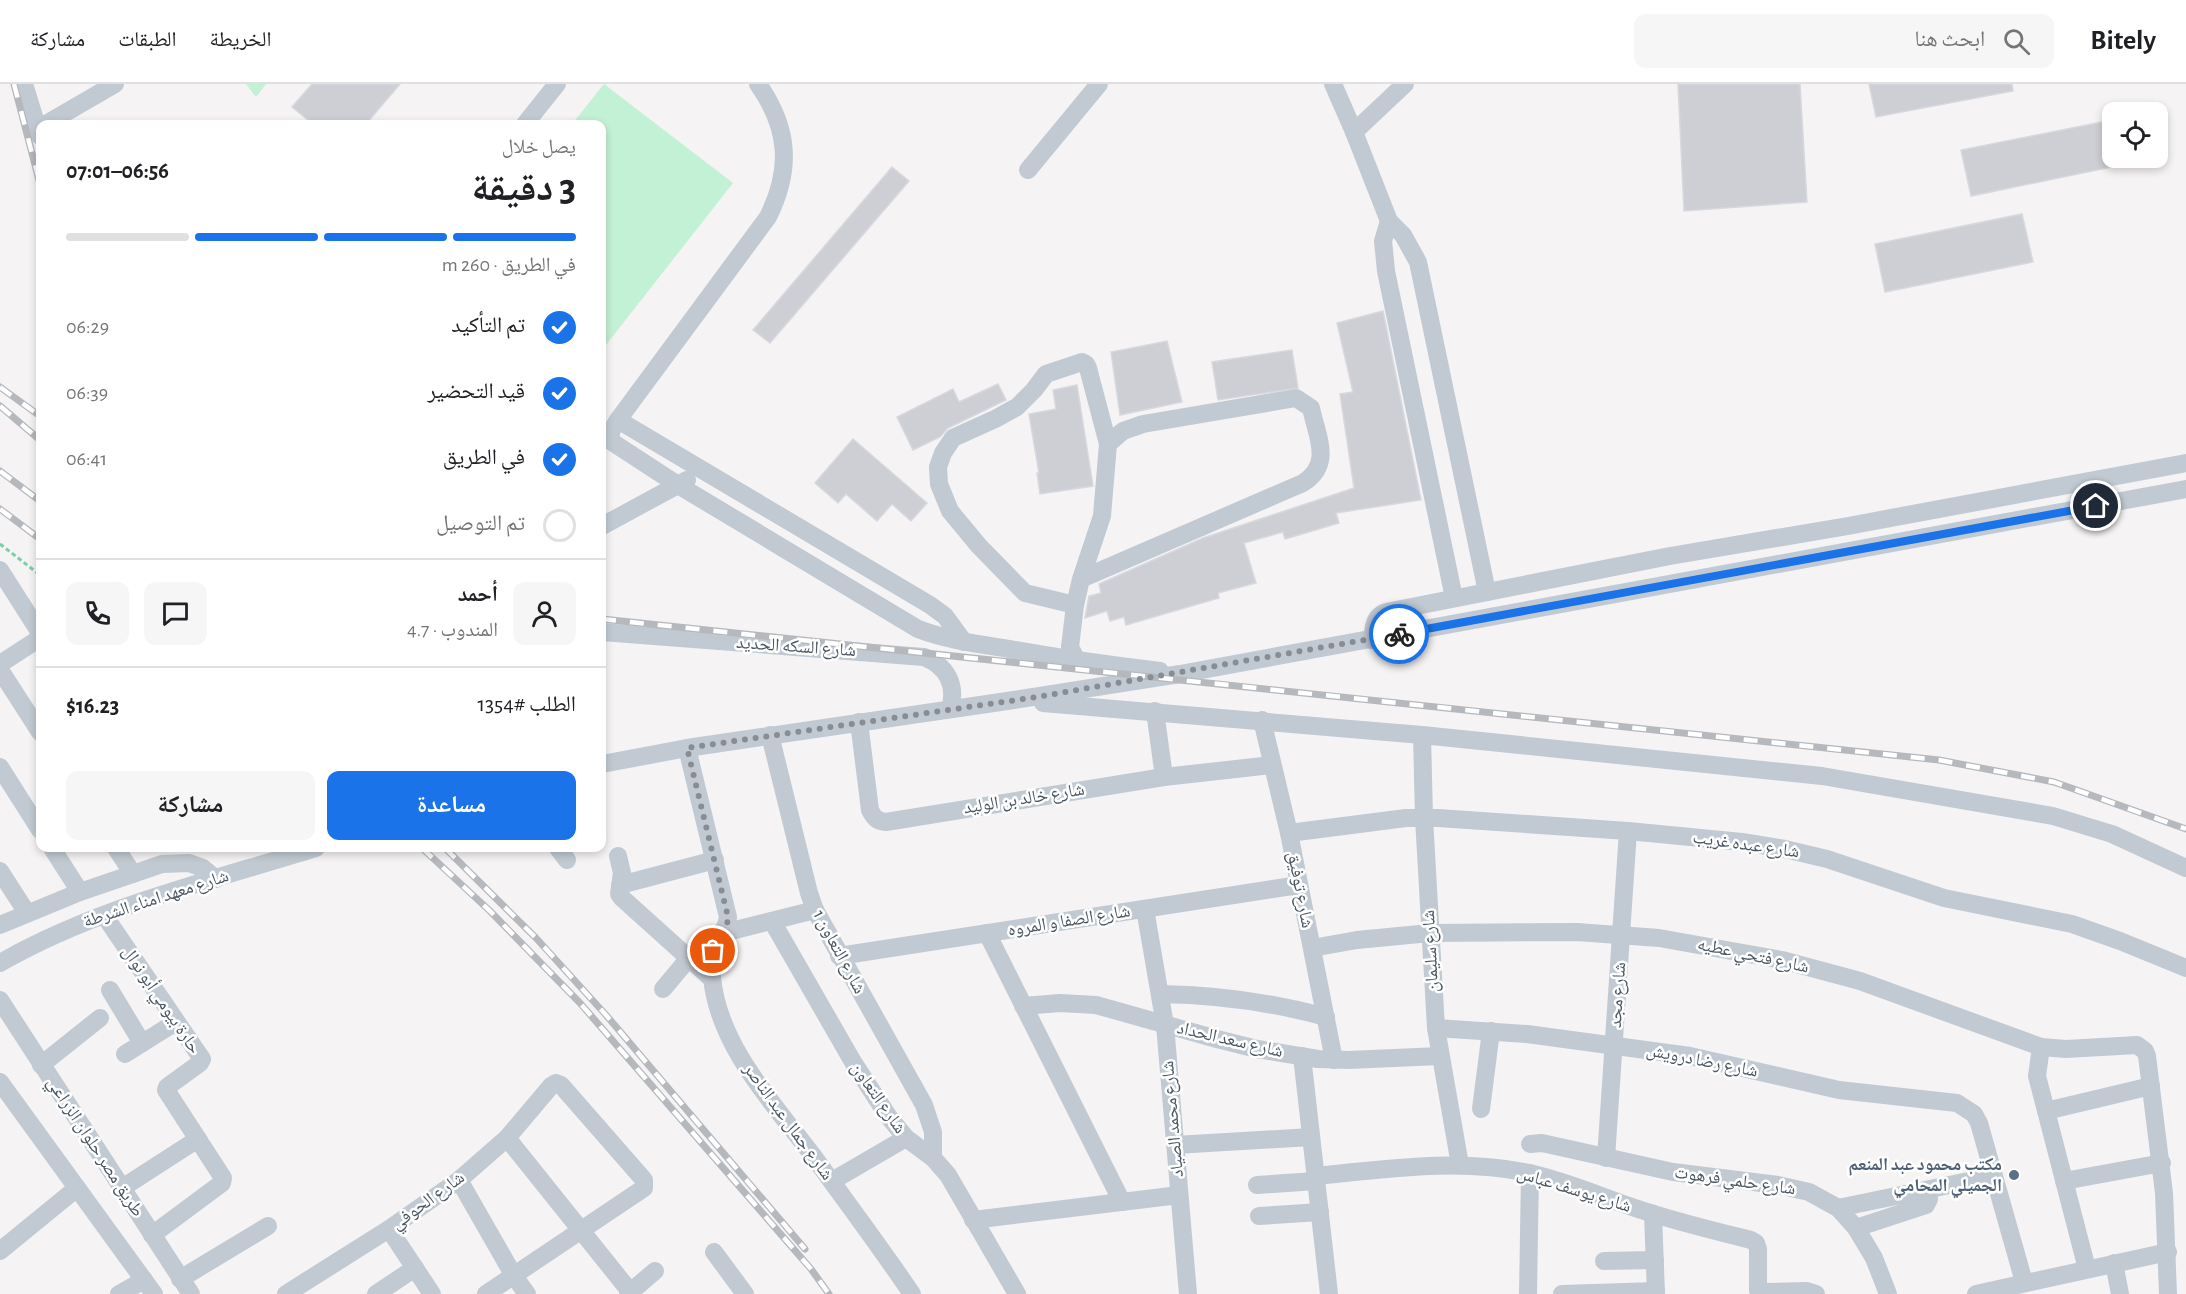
<!DOCTYPE html>
<html lang="ar">
<head>
<meta charset="utf-8">
<style>
  :root { --surface:#fff; --page:#f6f6f6; --text:#202124; --muted:#757577; --line:#e0e0e0; --accent:#1a73e8 }
  body { margin:0; font-family:"Alegreya Sans","Noto Naskh Arabic",sans-serif; background:var(--page); color:var(--text); direction:rtl; height:100vh; display:flex; flex-direction:column; font-size:22px; white-space:nowrap }
  * { box-sizing:border-box; margin:0 }
  p { font-size:20px; color:var(--muted) }
  .icon { flex:none; width:33px; height:33px; fill:none; stroke:currentColor; stroke-width:2; stroke-linecap:round; stroke-linejoin:round }
  .map { position:relative; flex:1; overflow:hidden; direction:ltr }
  .sheet { position:absolute; left:36px; top:36px; width:570px; height:732px; display:flex; flex-direction:column; background:var(--surface); border-radius:12px; box-shadow:0 3px 9px #0003; direction:rtl }
  .sheet>* { flex:none }
  .tools { position:absolute; left:2102px; top:18px; display:grid; gap:12px }
  .tools a { display:grid; place-items:center; width:66px; height:66px; border-radius:12px; background:var(--surface); box-shadow:0 3px 9px #0003; font-size:30px }
  .pin { position:absolute; display:grid; place-items:center; width:51px; height:51px; color:#fff; margin:-26px; border:3px solid #fff; border-radius:50%; box-shadow:0 2px 6px #0007 }
  .courier { position:absolute; display:grid; place-items:center; width:60px; height:60px; margin:-30px; border:4px solid #1a73e8; border-radius:50%; background:#fff; color:#222; box-shadow:0 2px 8px #0007 }
  .overview em { font-style:normal; font-weight:700 }
  .overview div { display:flex; flex-direction:column-reverse }
  .overview { display:flex; align-items:center; justify-content:space-between; height:102px; padding:0 30px }
  h1 { font-size:39px; font-weight:700; line-height:45px }
  .bar { display:grid; grid-template-columns:repeat(4,1fr); gap:9px 6px; align-content:center; height:72px; padding:0 30px }
  .bar i { height:8px; border-radius:4px; background:var(--line) }
  .bar .current { background:var(--accent) }
  .bar p { grid-column:span 4 }
  .line { display:flex; align-items:center; gap:15px; padding:0 30px; border-top:2px solid var(--line) }
  .line div { flex:1 }
  .round { display:grid; place-items:center; flex:none; width:63px; height:63px; border-radius:12px; background:var(--page) }
  ol { padding:0 30px; list-style:none }
  li { display:flex; align-items:center; gap:18px; height:66px }
  li p { margin-inline-start:auto }
  li .icon { padding:6px; border-radius:50%; background:var(--accent); color:#fff; stroke-width:4 }
  li:last-child { color:var(--muted) }
  li i { width:33px; height:33px; border:3px solid var(--line); border-radius:50% }
  .action { display:flex; gap:12px; margin-top:auto; padding:12px 30px }
  .action a { flex:1; height:69px; border-radius:12px; background:var(--accent); color:#fff; font-size:24px; font-weight:700; line-height:69px; text-align:center }
  .action a+a { background:var(--page); color:var(--text) }
  header { display:flex; align-items:center; gap:36px; box-sizing:border-box; height:84px; padding:0 30px; background:var(--surface); border-bottom:2px solid var(--line) }
  header strong { font-size:28px }
  nav { display:flex; gap:33px; margin-inline-start:auto; font-size:21px }
  .search { width:420px; height:54px; background:var(--page); display:flex; align-items:center; gap:15px; box-sizing:border-box; padding:0 21px; border-radius:12px; color:var(--muted); font-size:22px }
  .map>svg:first-child { display:block }
  .green { fill:#c3f1d5 }
  .building { fill:#cdcfd5; stroke:#d7d9de; stroke-width:1.5 }
  .lines { fill:none; stroke-linecap:round; stroke-linejoin:round }
  .path { stroke:#7ad0a6; stroke-width:3; stroke-dasharray:4.5 3; stroke-linecap:butt }
  .minor { stroke:#c1cad2; stroke-width:18 }
  .rail-casing { stroke:#b5b8bd; stroke-width:7 }
  .rail { stroke:#fff; stroke-width:4.5; stroke-dasharray:14; stroke-linecap:butt }
  .done { stroke:#868d94; stroke-width:6; stroke-dasharray:0 10.8 }
  .route { stroke:#1a73e8; stroke-width:8 }
  .service-dot { fill:#5c6f8a; stroke:#fff; stroke-width:2 }
  .labels { text-anchor:middle; dominant-baseline:central; stroke-width:5; stroke-linejoin:round; paint-order:stroke }
  .street-label { font-size:18px; fill:#4a5661; stroke:#fff }
  .service-label { font-size:18px; font-weight:bold; fill:#4e5e75; stroke:#fff; text-anchor:end }
</style>
</head>
<body>
<header>
<strong>Bitely</strong>
<div class="search"><svg class="icon" aria-label="search" viewBox="0 0 24 24"><circle cx="10" cy="10" r="6"/><path d="M15 15l6 6"/></svg>ابحث هنا</div>
<nav><a>الخريطة</a><a>الطبقات</a><a>مشاركة</a></nav>
</header>
<div class="map">
<svg width="2186" height="1210" viewBox="0 0 2186 1210">
  <rect width="100%" height="100%" fill="#f5f3f3"/>
  <g class="green">
    <path d="M246,0H266L256,13Z"/>
    <path d="M604,0L733,99L602,266V40H572Z"/>
  </g>
  <g class="building">
    <path d="M312,0H400L366,40H313L292,23Z"/>
    <path d="M1678,0H1800L1807,118L1684,127Z"/>
    <path d="M1869,0H2012L2013,7L1876,33Z"/>
    <path d="M2112,36V83L1971,112L1961,66Z"/>
    <path d="M892,83L909,97L770,259L753,246Z"/>
    <path d="M2022,130L2033,178L1885,208L1875,160Z"/>
    <path d="M1383,227L1421,416L1336,429L1339,439L1285,455L1283,448L1244,459L1256,499L1218,509L1219,514L1126,541L1124,533L1110,537L1107,527L1085,534L1089,512L1101,509L1099,500L1203,454L1354,404L1340,310L1353,308L1337,239Z"/>
    <path d="M1167,257L1182,318L1120,331L1111,268Z"/>
    <path d="M1292,266L1298,304L1218,316L1212,278Z"/>
    <path d="M998,300L1006,316L948,344L940,353L913,366L897,333L953,305L959,318Z"/>
    <path d="M1077,301L1093,402L1040,410L1037,389H1039L1029,330L1056,325L1053,306Z"/>
    <path d="M853,355L927,419L911,437L892,420L877,437L846,410L838,419L815,399Z"/>
  </g>
  <g class="lines">
    <path class="path" d="M0,460L40,491"/>
    <g class="minor">
      <path d="M24,0L40,52"/>
      <path d="M758,0C789,44 792,85 768,133L618,336L610,349L612,358L678,401L918,545C947,556 978,560 1009,565C1059,574 1109,581 1160,587"/>
      <path d="M1333,0L1354,48L1389,137L1403,151L1418,178L1487,508"/>
      <path d="M46,40L115,0"/>
      <path d="M525,40L557,0"/>
      <path d="M1354,48L1405,0"/>
      <path d="M1028,86L1099,0"/>
      <path d="M1389,137L1383,157L1386,187L1454,514"/>
      <path d="M618,336L930,521L945,532L964,558"/>
      <path d="M602,442L687,396"/>
      <path d="M0,486L40,549"/>
      <path d="M1075,521L1025,509L979,462L950,427L939,400L938,383L943,369L953,354L995,335L1017,323L1034,306L1046,290L1082,278L1086,280L1088,284L1108,360"/>
      <path d="M602,548L924,573C947,582 957,601 950,625"/>
      <path d="M1372,556C1374,543 1373,533 1386,528L1670,472L1848,442L2186,379"/>
      <path d="M1077,577L1070,563L1075,521L1081,495L1102,432L1108,360L1123,347L1143,340L1296,314L1311,324C1317,353 1333,380 1303,399L1081,495"/>
      <path d="M0,580L40,554"/>
      <path d="M0,586L40,648"/>
      <path d="M1043,619L1422,651L1822,692L2053,732L2112,750L2186,784"/>
      <path d="M1155,627L1164,693"/>
      <path d="M1262,636L1289,749L1334,976"/>
      <path d="M859,638L870,726C874,734 877,737 886,738L1164,693L1272,681"/>
      <path d="M770,651L809,809L815,826L924,1021L933,1048V1074"/>
      <path d="M1422,651L1424,734L1436,944L1460,1081"/>
      <path d="M687,664L728,833C727,843 722,848 717,857C712,868 711,881 712,893C718,962 774,1020 814,1073C847,1119 881,1164 912,1210"/>
      <path d="M602,680L687,664L1014,616L1180,590L2186,405"/>
      <path d="M0,683L40,746"/>
      <path d="M1289,749L1406,734H1438L1628,747L1742,758L1785,765L1827,775L1944,814L2072,840L2120,857L2186,884"/>
      <path d="M52,764L80,808"/>
      <path d="M116,764L133,790"/>
      <path d="M558,764L567,776"/>
      <path d="M618,772L622,789L619,810L622,814L712,895"/>
      <path d="M0,787L27,829"/>
      <path d="M620,801L715,776"/>
      <path d="M1145,825L1165,941L1188,1210"/>
      <path d="M104,831L202,975L200,979L167,1003L166,1006L223,1094L222,1099L152,1151"/>
      <path d="M772,837L853,978L888,1032L906,1054L933,1074L948,1091L1017,1210"/>
      <path d="M0,841L80,808L162,780L189,779L203,784L216,795"/>
      <path d="M723,849L815,826"/>
      <path d="M987,849L1122,1118"/>
      <path d="M1312,864L1357,856L1430,849L1577,848L1659,854L1782,876L1860,897L2041,963L2066,965L2137,961L2145,967L2147,972L2164,1109L2168,1210"/>
      <path d="M839,872L1299,801"/>
      <path d="M0,879C98,823 210,797 316,764"/>
      <path d="M663,905L689,874"/>
      <path d="M110,906L142,959"/>
      <path d="M1161,910C1217,911 1271,918 1326,933"/>
      <path d="M0,916L191,1210"/>
      <path d="M1023,922L1060,919L1096,921L1217,955L1257,965L1318,975L1348,976L1440,972"/>
      <path d="M1436,944L1527,950L1690,972L1839,1006L1957,1019L1974,1030L1979,1039L2024,1198"/>
      <path d="M2041,963L2037,992L2087,1185"/>
      <path d="M125,970L176,938"/>
      <path d="M1302,972L1329,1210"/>
      <path d="M41,981L100,934"/>
      <path d="M0,998L154,1210"/>
      <path d="M1481,1025L1491,947"/>
      <path d="M2046,1027L2151,1002"/>
      <path d="M507,1054L632,1210"/>
      <path d="M1530,1060L1542,1059L1673,1088L1778,1101L1809,1108L1838,1124L1856,1144L1874,1174L1888,1210"/>
      <path d="M1175,1061L1311,1053"/>
      <path d="M1606,1074L1628,747"/>
      <path d="M1316,1092C1387,1085 1458,1074 1529,1089C1572,1098 1612,1118 1654,1130C1686,1140 1719,1148 1751,1156L1756,1159L1758,1165V1206L1764,1208L1807,1207L1816,1210"/>
      <path d="M459,1096L514,1192L527,1210"/>
      <path d="M832,1097L906,1054"/>
      <path d="M2064,1097L2162,1079"/>
      <path d="M1257,1101L1316,1097"/>
      <path d="M122,1104L198,1055"/>
      <path d="M1838,1124L1993,1092"/>
      <path d="M1653,1130L1656,1210"/>
      <path d="M1259,1132L1320,1128"/>
      <path d="M973,1136L1179,1111"/>
      <path d="M1856,1144L1926,1121L1929,1115L1927,1106"/>
      <path d="M389,1145L432,1210"/>
      <path d="M0,1167L77,1104"/>
      <path d="M714,1168L745,1210"/>
      <path d="M1604,1177L1655,1176"/>
      <path d="M2114,1179L2120,1210"/>
      <path d="M180,1195L268,1142"/>
      <path d="M119,1210L144,1196"/>
      <path d="M286,1210L389,1145L459,1096L507,1054L551,1002L556,999L561,1001L644,1096V1104L486,1210"/>
      <path d="M376,1210L415,1184"/>
      <path d="M628,1210L655,1187"/>
      <path d="M1528,1210L1530,1089"/>
      <path d="M1562,1210L1656,1207"/>
      <path d="M1976,1210L2168,1168"/>
    </g>
    <defs>
      <g id="rail">
        <path d="M14,0L40,100"/>
        <path d="M0,303L40,332"/>
        <path d="M0,322L40,356"/>
        <path d="M0,387L40,417"/>
        <path d="M0,425L40,455"/>
        <path d="M602,535L1939,676L2054,698L2186,745"/>
        <path d="M422,764L490,827L580,919L811,1185L829,1210"/>
        <path d="M445,764L536,854L606,931L805,1165"/>
      </g>
    </defs>
    <use href="#rail" class="rail-casing"/>
    <use href="#rail" class="rail"/>
  </g>
  <g class="lines">
    <path class="done" d="M713,867L727,841L728,833L687,664L1037,613L1399,550"/>
    <path class="route" d="M1399,550L2096,422"/>
  </g>
  <circle class="service-dot" cx="2014" cy="1091" r="6"/>
  <g class="labels">
    <g class="street-label">
      <text transform="translate(796 563) rotate(4)">شارع السكه الحديد</text>
      <text transform="translate(1024 715) rotate(-9)">شارع خالد بن الوليد</text>
      <text transform="translate(1746 761) rotate(8)">شارع عبده غريب</text>
      <text transform="translate(1300 806) rotate(79)">شارع توفيق</text>
      <text transform="translate(156 815) rotate(-18)">شارع معهد امناء الشرطة</text>
      <text transform="translate(1069 837) rotate(-9)">شارع الصفا و المروه</text>
      <text transform="translate(1431 867) rotate(-93)">شارع سليمان</text>
      <text transform="translate(839 868) rotate(62)">شارع التعاون 1</text>
      <text transform="translate(1753 872) rotate(12)">شارع فتحي عطيه</text>
      <text transform="translate(1618 911) rotate(-86)">شارع مجد</text>
      <text transform="translate(161 916) rotate(56)">حارة بيومي أبو نوال</text>
      <text transform="translate(1230 956) rotate(13)">شارع سعد الحداد</text>
      <text transform="translate(1702 977) rotate(11)">شارع رضا درويش</text>
      <text transform="translate(878 1014) rotate(55)">شارع التعاون</text>
      <text transform="translate(1173 1035) rotate(-95)">شارع محمد الصياد</text>
      <text transform="translate(788 1038) rotate(54)">شارع جمال عبد الناصر</text>
      <text transform="translate(95 1063) rotate(57)">طريق مصر حلوان الزراعي</text>
      <text transform="translate(1735 1097) rotate(8)">شارع حلمي فرهوت</text>
      <text transform="translate(1574 1106) rotate(17)">شارع يوسف عباس</text>
      <text transform="translate(428 1117) rotate(-36)">شارع الحوفي</text>
    </g>
    <g class="service-label">
      <text x="2002" y="1081">مكتب محمود عبد المنعم<tspan x="2002" dy="21">الجميلي المحامي</tspan></text>
    </g>
  </g>
</svg>
<div class="tools">
<a><svg class="icon" aria-label="locate" viewBox="0 0 24 24"><circle cx="12" cy="12" r="6"/><path d="M12 2v4M12 18v4M2 12h4M18 12h4"/></svg></a>
</div>
<div class="pin" style="left:713px;top:867px;background:#ea580c"><svg class="icon" aria-label="bag" viewBox="0 0 24 24"><path d="M5 8h14l-1 12H6zM9 8a3 3 0 0 1 6 0"/></svg></div>
<div class="pin" style="left:2096px;top:422px;background:#1f2937"><svg class="icon" aria-label="home" viewBox="0 0 24 24"><path d="M3 11l9-7 9 7M6 9v11h12V9"/></svg></div>
<div class="courier" style="left:1399px;top:550px"><svg class="icon" aria-label="bike" viewBox="0 0 24 24"><circle cx="6" cy="16" r="4"/><circle cx="18" cy="16" r="4"/><path d="M6 16l4-8h5l3 8M10 8l3 8H6M13 5h3"/></svg></div>
<section class="sheet">
<div class="overview"><div><h1>3 دقيقة</h1><p>يصل خلال</p></div><em>06:56–07:01</em></div>
<div class="bar"><i class="current"></i><i class="current"></i><i class="current"></i><i></i><p>في الطريق · 260 m</p></div>
<ol>
<li><svg class="icon" aria-label="check" viewBox="0 0 24 24"><path d="M5 12l5 5 9-10"/></svg>تم التأكيد<p>06:29</p></li>
<li><svg class="icon" aria-label="check" viewBox="0 0 24 24"><path d="M5 12l5 5 9-10"/></svg>قيد التحضير<p>06:39</p></li>
<li><svg class="icon" aria-label="check" viewBox="0 0 24 24"><path d="M5 12l5 5 9-10"/></svg>في الطريق<p>06:41</p></li>
<li><i></i>تم التوصيل</li>
</ol>
<div class="line" style="height:108px"><a class="round"><svg class="icon" aria-label="person" viewBox="0 0 24 24"><circle cx="12" cy="8" r="4"/><path d="M4 21q1-7 8-7t8 7"/></svg></a><div><b>أحمد</b><p>المندوب · 4.7</p></div><a class="round"><svg class="icon" aria-label="chat" viewBox="0 0 24 24"><path d="M4 5h16v11H9l-5 4z"/></svg></a><a class="round"><svg class="icon" aria-label="phone" viewBox="0 0 24 24"><path d="M5 4h4l2 5-3 2q2 4 5 5l2-3 5 2v4C11 20 4 13 5 4z"/></svg></a></div>
<div class="line" style="height:78px"><div>الطلب #1354</div><b>$16.23</b></div>
<div class="action"><a>مساعدة</a><a>مشاركة</a></div>
</section>
</div>
</body>
</html>
